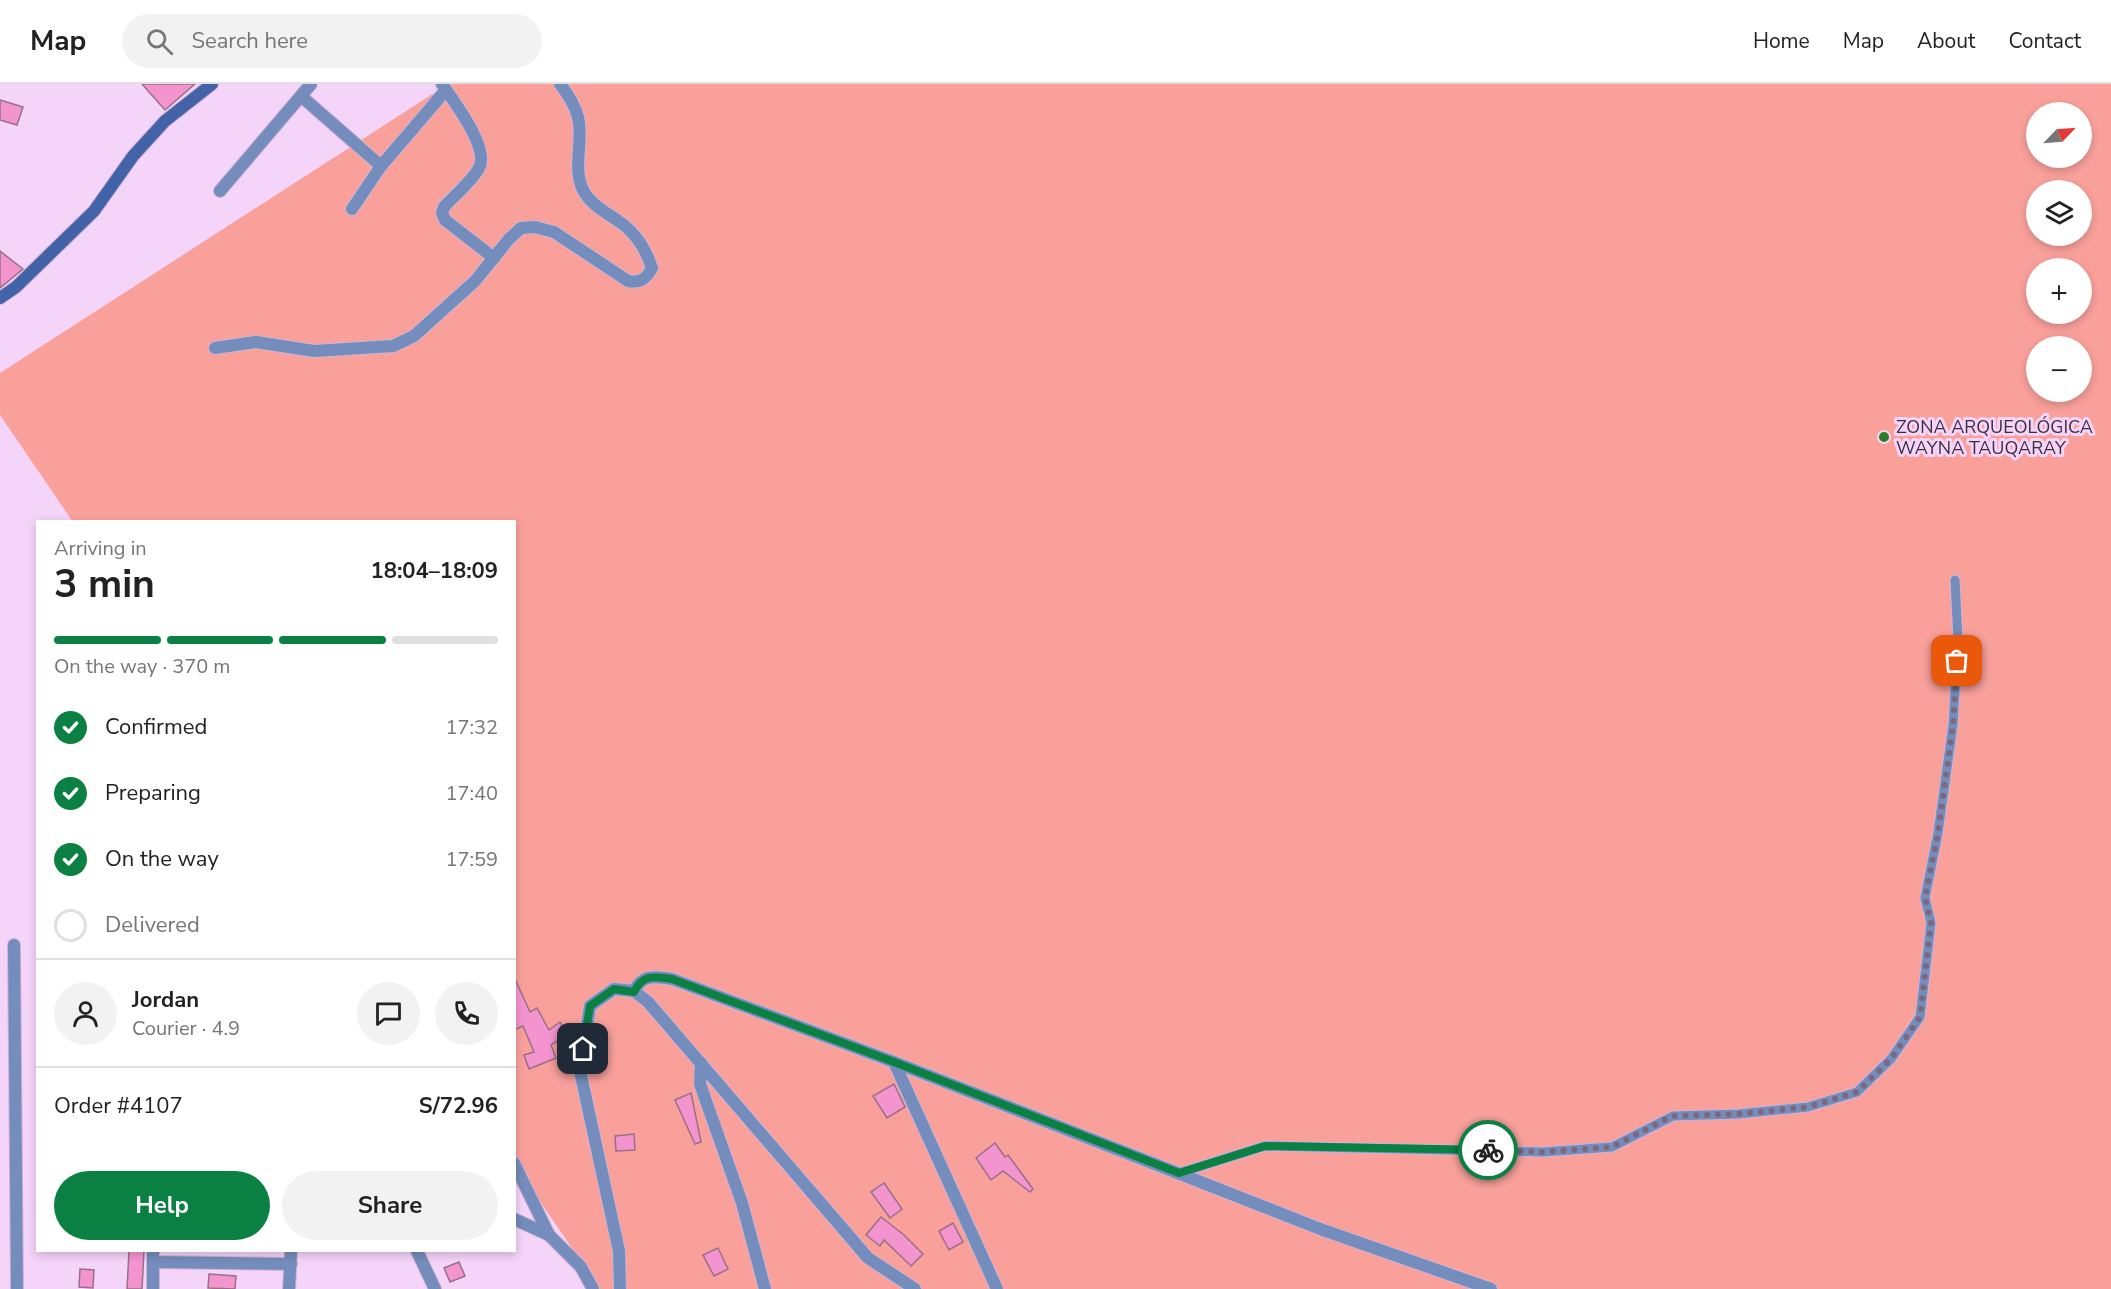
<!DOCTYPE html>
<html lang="en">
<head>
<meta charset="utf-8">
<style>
  :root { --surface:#fff; --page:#f2f2f2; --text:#222; --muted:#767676; --line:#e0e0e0; --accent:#0b8043 }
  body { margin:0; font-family:"Nunito Sans",sans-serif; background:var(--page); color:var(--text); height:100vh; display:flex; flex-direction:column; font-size:22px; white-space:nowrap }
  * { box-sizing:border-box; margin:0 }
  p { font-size:20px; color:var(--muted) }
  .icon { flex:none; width:33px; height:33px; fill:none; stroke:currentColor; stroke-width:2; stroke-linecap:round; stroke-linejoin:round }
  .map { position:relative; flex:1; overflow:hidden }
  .side { position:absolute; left:36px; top:436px; width:480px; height:732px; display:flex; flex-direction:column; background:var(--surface); border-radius:0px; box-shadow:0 3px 9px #0003 }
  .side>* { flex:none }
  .needle { width:39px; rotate:65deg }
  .fabs { position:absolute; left:2026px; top:18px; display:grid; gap:12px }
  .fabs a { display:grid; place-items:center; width:66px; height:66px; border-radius:50%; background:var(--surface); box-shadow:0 3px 9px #0003; font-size:30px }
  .pin { position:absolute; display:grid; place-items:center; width:51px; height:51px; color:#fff; margin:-26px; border-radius:12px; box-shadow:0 3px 9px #0006 }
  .courier { position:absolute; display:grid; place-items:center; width:60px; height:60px; margin:-30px; border:4px solid #0b8043; border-radius:50%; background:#fff; color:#222; box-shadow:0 2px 8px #0007 }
  .head em { font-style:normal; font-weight:700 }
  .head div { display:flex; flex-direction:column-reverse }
  .head { display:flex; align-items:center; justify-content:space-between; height:102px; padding:0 18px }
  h1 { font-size:39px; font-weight:700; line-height:45px }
  .bar { display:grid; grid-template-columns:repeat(4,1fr); gap:9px 6px; align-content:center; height:72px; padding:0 18px }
  .bar i { height:8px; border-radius:4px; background:var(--line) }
  .bar .selected { background:var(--accent) }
  .bar p { grid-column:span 4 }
  .line { display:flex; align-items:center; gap:15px; padding:0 18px; border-top:2px solid var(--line) }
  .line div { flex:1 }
  .round { display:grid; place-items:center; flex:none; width:63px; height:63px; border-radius:32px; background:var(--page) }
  ol { padding:0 18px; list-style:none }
  li { display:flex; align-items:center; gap:18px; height:66px }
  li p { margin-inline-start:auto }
  li .icon { padding:6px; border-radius:50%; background:var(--accent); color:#fff; stroke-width:4 }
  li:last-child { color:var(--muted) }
  li i { width:33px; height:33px; border:3px solid var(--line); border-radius:50% }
  .button { display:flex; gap:12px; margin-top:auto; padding:12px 18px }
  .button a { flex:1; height:69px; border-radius:36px; background:var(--accent); color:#fff; font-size:24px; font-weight:700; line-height:69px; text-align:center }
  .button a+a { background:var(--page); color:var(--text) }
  header { display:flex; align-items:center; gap:36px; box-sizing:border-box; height:84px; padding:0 30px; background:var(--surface); border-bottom:2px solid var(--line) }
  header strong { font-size:28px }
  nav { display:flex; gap:33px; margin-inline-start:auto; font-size:21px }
  .search { width:420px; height:54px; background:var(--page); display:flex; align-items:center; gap:15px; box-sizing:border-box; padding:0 21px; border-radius:33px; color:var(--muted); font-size:22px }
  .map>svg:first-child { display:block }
  .green { fill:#f9a09b; fill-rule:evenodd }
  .building { fill:#f494cf; stroke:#987088; stroke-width:1.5 }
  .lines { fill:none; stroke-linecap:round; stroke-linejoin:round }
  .service-casing { stroke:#d0b3d3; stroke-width:11 }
  .minor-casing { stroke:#d0b3d3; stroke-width:14 }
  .secondary-casing { stroke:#d0b3d3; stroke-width:14 }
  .service { stroke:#758dbc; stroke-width:9 }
  .minor { stroke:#758dbc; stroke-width:12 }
  .secondary { stroke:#4263a7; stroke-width:12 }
  .done { stroke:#7c687e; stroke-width:6; stroke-dasharray:0 10.8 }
  .route { stroke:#0b8043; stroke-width:8 }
  .poi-dot { fill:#297d2a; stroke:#f5d4f9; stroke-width:2 }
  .labels { text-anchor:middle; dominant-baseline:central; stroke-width:6; stroke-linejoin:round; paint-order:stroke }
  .poi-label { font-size:18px; fill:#3b2e3c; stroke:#f5d4f9; text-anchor:start }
</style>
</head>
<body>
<header>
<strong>Map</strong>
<div class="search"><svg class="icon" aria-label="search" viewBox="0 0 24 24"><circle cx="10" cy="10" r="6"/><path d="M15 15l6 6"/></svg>Search here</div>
<nav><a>Home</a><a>Map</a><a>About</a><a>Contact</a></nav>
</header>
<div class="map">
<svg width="2111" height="1205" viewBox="0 0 2111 1205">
  <rect width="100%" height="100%" fill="#f5d4f9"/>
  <path class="green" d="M448,0H2111V1205H600L515,1081L514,438H73L0,331V289ZM2037,28H2082V74H2037ZM2037,106H2082V152H2037ZM2037,184H2082V230H2037ZM2037,262H2082V308H2037Z"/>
  <g class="building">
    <path d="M142,0H195L165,26Z"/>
    <path d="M0,16L23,23L17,41L0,36Z"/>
    <path d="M0,167L23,185L0,204Z"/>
    <path d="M514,893L530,928L537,924L549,946L560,938L567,950L551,961L556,974L529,985L524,971L534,968L523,942L514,946Z"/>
    <path d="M894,1000L905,1023L887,1034L873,1012Z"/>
    <path d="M691,1009L701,1058L695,1060L675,1016Z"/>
    <path d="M634,1050L635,1066L616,1067L615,1052Z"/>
    <path d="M995,1059L1005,1073L1008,1071L1033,1105L1030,1108L1003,1087L991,1096L976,1074Z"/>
    <path d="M884,1099L902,1125L890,1134L871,1108Z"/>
    <path d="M881,1133L904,1151L923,1170L911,1182L884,1156L880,1162L866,1151Z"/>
    <path d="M953,1139L963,1158L949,1166L939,1147Z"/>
    <path d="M718,1164L728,1185L714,1192L703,1171Z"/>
    <path d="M129,1167H144L142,1205H127Z"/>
    <path d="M459,1178L465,1192L450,1198L444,1184Z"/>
    <path d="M80,1185L94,1186L93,1204L79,1203Z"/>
    <path d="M209,1190L236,1192L235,1205L208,1204Z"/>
  </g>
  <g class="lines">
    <defs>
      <path id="service" d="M1179,1089L1265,1062L1543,1068L1612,1063L1673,1032L1738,1030L1808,1023L1857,1008L1891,975L1920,933L1931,839L1925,814L1938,749L1953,641L1958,556L1955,496"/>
      <g id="minor">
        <path d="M442,0C454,18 490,64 479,84C473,96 454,112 444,123L442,129L445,136L494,174"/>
        <path d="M301,12L381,82"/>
        <path d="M220,107L311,0"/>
        <path d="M352,125L381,82L446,6"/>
        <path d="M215,264L256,258L314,267L393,262L414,252L475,197L509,155L521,144L535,143L554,148L628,197C641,199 646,195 652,184C646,167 639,154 625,142C611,131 591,122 583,106C572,83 584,56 578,33C575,22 567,9 560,0"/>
        <path d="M14,861L17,1205"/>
        <path d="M634,907C643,889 655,893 672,895L894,978L1323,1146L1491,1205"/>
        <path d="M894,978L997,1205"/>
        <path d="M701,979L700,1000L742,1119L765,1205"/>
        <path d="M514,1079L549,1151"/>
        <path d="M514,1135L549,1151L581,1183L593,1205"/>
        <path d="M417,1167L435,1205"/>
        <path d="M153,1178L291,1180"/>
        <path d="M153,1205V1167"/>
        <path d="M289,1205L291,1167"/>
        <path d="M620,1205L619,1167L580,987L590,922L614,905L634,907L648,918L868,1174L915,1205"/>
      </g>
      <path id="secondary" d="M0,214L16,203L94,127L133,72L165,37L212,0"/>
    </defs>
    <use href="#service" class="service-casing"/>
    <use href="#minor" class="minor-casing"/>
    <use href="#secondary" class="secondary-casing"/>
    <use href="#service" class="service"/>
    <use href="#minor" class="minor"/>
    <use href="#secondary" class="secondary"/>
  </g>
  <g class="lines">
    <path class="done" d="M1488,1066L1543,1068L1612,1063L1672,1032L1738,1030L1808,1023L1857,1008L1891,975L1920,933L1931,839L1925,814L1938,749L1953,641L1957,577"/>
    <path class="route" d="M583,965L590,922L614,905L634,908C643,889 655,893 672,895L894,978L1179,1089L1265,1062L1488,1066"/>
  </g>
  <circle class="poi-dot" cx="1884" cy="353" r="6"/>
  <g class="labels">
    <g class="poi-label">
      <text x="1896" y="343">ZONA ARQUEOLÓGICA<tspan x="1896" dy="21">WAYNA TAUQARAY</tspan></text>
    </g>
  </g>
</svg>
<div class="fabs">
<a><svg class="needle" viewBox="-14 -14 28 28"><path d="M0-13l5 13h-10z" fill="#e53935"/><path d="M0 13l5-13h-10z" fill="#767676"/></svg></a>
<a><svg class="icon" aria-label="layers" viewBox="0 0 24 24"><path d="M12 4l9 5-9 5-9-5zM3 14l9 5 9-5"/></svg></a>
<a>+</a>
<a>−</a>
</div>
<div class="pin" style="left:1957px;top:577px;background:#ea580c"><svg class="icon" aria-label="bag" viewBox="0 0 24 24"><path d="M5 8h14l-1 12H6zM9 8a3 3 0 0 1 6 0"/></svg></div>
<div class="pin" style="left:583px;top:965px;background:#1f2937"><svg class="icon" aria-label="home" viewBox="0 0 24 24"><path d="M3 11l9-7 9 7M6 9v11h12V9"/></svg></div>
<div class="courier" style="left:1488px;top:1066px"><svg class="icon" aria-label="bike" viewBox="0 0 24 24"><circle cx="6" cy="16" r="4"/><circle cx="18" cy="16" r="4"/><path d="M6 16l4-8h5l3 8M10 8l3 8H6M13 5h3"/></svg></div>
<section class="side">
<div class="head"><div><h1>3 min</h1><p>Arriving in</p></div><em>18:04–18:09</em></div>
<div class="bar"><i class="selected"></i><i class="selected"></i><i class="selected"></i><i></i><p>On the way · 370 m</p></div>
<ol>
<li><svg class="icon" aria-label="check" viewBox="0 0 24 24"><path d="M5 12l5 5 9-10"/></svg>Confirmed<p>17:32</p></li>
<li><svg class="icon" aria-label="check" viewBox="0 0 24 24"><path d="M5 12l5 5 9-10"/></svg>Preparing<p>17:40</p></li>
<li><svg class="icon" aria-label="check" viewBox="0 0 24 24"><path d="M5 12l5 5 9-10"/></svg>On the way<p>17:59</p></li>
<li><i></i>Delivered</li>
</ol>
<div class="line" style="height:108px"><a class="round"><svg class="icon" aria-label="person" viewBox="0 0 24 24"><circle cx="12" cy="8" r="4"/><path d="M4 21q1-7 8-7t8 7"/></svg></a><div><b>Jordan</b><p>Courier · 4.9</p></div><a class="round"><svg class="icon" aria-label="chat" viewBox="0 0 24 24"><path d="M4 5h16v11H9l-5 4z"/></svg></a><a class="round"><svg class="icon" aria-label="phone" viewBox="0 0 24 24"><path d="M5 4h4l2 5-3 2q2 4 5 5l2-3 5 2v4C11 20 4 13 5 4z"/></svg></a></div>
<div class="line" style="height:78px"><div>Order #4107</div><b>S/72.96</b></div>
<div class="button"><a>Help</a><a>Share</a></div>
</section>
</div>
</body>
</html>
